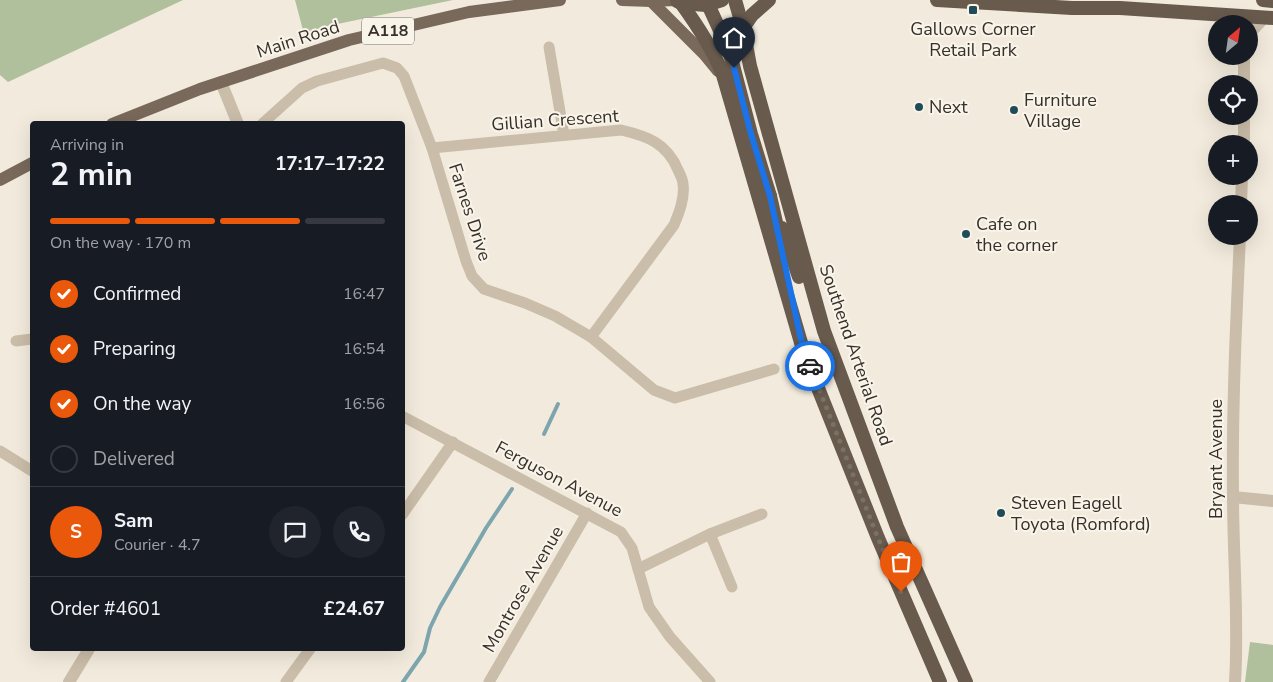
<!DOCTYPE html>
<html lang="en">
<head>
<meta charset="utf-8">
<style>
  :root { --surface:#171b24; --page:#20242c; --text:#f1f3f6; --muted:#9ea1a6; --line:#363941; --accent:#ea580c }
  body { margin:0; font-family:"Nunito Sans",sans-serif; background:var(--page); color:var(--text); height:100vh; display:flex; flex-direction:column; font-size:19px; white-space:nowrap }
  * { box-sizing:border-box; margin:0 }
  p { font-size:16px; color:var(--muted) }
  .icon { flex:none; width:28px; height:28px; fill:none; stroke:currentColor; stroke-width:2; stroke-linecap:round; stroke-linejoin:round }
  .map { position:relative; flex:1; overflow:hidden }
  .drawer { position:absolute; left:30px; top:121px; width:375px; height:530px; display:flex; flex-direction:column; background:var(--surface); border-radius:5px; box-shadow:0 5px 20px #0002 }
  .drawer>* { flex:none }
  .needle { width:32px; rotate:29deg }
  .fabs { position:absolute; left:1208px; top:15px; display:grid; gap:10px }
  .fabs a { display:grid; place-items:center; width:50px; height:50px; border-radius:50%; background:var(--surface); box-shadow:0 5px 20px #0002; font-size:25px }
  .pin { position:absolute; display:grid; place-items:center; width:42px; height:42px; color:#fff; margin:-51px -21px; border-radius:50% 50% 50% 0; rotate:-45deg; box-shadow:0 0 5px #0007 }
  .pin .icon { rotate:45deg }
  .courier { position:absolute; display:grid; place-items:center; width:50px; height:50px; margin:-25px; border:4px solid #1a73e8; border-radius:50%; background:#fff; color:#222; box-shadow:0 1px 6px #0007 }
  .summary em { font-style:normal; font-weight:700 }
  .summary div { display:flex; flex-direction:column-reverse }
  .summary { display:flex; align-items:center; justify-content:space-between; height:85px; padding:0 20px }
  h1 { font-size:32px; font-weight:700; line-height:38px }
  .bar { display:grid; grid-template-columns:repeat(4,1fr); gap:8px 5px; align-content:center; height:60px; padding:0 20px }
  .bar i { height:6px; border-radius:4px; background:var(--line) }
  .bar .active { background:var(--accent) }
  .bar p { grid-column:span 4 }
  .line { display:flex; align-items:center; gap:12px; padding:0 20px; border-top:1px solid var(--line) }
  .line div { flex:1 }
  .round { display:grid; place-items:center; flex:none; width:52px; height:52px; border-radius:26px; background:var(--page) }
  ol { padding:0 20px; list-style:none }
  li { display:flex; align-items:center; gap:15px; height:55px }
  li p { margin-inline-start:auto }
  li .icon { padding:5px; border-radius:50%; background:var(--accent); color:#fff; stroke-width:4 }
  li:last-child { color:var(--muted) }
  li i { width:28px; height:28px; border:2px solid var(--line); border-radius:50% }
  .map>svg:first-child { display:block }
  .green { fill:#b0c09d }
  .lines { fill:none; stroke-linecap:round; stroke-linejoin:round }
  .stream { stroke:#7da5ae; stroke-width:4 }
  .minor { stroke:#cabda9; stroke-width:11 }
  .tertiary { stroke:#cabda9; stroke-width:12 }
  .primary { stroke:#78695a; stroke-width:12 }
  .trunk { stroke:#685a4d; stroke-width:14 }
  .trunk-bridge { stroke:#685a4d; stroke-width:14 }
  .done { stroke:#787168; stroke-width:5; stroke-dasharray:0 9 }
  .route { stroke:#1a73e8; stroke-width:6 }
  .poi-dot { fill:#1f4c57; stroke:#f9f4ea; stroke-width:2 }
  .labels { text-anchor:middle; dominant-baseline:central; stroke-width:4; stroke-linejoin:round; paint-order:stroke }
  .shield { fill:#f9f4ea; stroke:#716a63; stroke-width:1 }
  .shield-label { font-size:16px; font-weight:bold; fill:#372f29 }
  .poi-label { font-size:18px; fill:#372f29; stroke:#f9f4ea; text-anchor:start }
  .street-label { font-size:18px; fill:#372f29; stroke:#f9f4ea }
</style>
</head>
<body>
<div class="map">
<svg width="1273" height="682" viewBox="0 0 1273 682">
  <rect width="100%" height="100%" fill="#f2ebdd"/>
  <g class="green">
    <path d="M0,0H183L8,82L0,75Z"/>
    <path d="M295,0H453L323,27L304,34Z"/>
    <path d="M1250,642L1273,645V682H1245Z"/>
  </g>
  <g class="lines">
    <g class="stream">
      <path d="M544,434L558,404"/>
      <path d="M403,682L424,652L430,628L440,607L486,528L512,489"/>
    </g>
    <g class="minor">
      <path d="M549,47L564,135"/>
      <path d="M262,124L302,88L317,81L383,63L397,68L404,76L432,148L466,261L472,276L484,289L525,303L555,316L591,337L654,390L675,398L774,369"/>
      <path d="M432,148L621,130C647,136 667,143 678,170C680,174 683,180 683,184C685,198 679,213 674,225L591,337"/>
      <path d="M16,341L32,339"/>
      <path d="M402,416L621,532L632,548L649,607L670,637L710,682"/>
      <path d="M0,451L32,471"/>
      <path d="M402,515L453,442"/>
      <path d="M710,534L762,514"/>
      <path d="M638,569L710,534L732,587"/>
      <path d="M286,682L310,649"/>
      <path d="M489,682L587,513"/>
    </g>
    <g class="tertiary">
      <path d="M1249,34L1265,17"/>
      <path d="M1244,56V84"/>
      <path d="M221,82L238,124"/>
      <path d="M1244,116V144"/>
      <path d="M1241,204L1242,176"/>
      <path d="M1233,497L1273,501"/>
      <path d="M69,682L89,649"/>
      <path d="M1235,682C1239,620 1233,558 1233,495C1232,409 1236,323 1240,236"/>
    </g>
    <g class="primary">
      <path d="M622,0L651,1L676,0"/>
      <path d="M651,1L704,54L718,71"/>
      <path d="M112,124L200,89L349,40L469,12L560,0"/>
      <path d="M0,180L32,163"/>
    </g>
    <g class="trunk">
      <path d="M735,0L743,28L750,66L824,331L897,527L966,682"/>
      <path d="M937,0L1072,8H1120L1273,18"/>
      <path d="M1263,0L1273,1"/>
      <path d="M677,1L681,3L706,5L722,0"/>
      <path d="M681,3C697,25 713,49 723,75L804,353L878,538L940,682"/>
      <path d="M743,28L752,15L769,0"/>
      <path d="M770,196L780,240"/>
      <path d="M782,228L799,277"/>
    </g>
    <path class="trunk-bridge" d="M706,0L729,50L751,134L770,196"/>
  </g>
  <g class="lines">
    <path class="done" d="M810,366L878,538L901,592"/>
    <path class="route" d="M734,68L751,134L770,196L804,353L810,366"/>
  </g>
  <g class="poi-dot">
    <rect x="968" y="5" width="10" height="10" rx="2.5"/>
    <circle cx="919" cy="107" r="5"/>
    <circle cx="1014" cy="110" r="5"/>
    <circle cx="966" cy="234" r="5"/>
    <circle cx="1001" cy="513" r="5"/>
  </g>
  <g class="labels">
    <rect class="shield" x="362" y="17.5" width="52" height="27" rx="4"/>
    <g class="shield-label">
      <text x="388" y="31">A118</text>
    </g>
    <g class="poi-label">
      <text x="973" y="29" text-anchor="middle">Gallows Corner<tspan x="973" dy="21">Retail Park</tspan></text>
      <text x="1024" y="100">Furniture<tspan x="1024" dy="21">Village</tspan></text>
      <text x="929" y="107">Next</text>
      <text x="976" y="224">Cafe on<tspan x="976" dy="21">the corner</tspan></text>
      <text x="1011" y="503">Steven Eagell<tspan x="1011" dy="21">Toyota (Romford)</tspan></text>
    </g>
    <g class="street-label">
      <text transform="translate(298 39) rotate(-18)">Main Road</text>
      <text transform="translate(555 120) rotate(-4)">Gillian Crescent</text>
      <text transform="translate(470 212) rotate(72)">Farnes Drive</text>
      <text transform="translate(856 355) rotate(71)">Southend Arterial Road</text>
      <text transform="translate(1216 459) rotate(-90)">Bryant Avenue</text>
      <text transform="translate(559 479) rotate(28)">Ferguson Avenue</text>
      <text transform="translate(523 589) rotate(-60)">Montrose Avenue</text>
    </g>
  </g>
</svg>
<div class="fabs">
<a><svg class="needle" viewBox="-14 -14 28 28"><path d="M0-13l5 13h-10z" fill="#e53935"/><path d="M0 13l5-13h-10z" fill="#9ea1a6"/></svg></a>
<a><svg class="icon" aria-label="locate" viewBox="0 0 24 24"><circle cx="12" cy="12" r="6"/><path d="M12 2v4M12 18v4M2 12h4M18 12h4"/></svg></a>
<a>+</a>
<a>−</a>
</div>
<div class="pin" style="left:901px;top:592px;background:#ea580c"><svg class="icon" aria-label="bag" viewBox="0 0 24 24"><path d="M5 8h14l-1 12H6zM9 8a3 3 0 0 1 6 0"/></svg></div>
<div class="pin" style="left:734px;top:68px;background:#1f2937"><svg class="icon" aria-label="home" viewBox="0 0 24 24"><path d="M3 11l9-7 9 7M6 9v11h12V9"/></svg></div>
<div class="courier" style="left:810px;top:366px"><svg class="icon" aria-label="car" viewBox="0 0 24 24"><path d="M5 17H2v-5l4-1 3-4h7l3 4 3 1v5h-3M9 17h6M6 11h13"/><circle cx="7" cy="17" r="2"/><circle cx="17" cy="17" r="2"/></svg></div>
<section class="drawer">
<div class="summary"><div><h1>2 min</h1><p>Arriving in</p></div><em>17:17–17:22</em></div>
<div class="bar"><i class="active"></i><i class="active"></i><i class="active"></i><i></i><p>On the way · 170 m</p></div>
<ol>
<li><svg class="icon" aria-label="check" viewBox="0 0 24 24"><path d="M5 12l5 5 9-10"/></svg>Confirmed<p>16:47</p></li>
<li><svg class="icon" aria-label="check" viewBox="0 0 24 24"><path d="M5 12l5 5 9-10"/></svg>Preparing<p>16:54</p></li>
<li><svg class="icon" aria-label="check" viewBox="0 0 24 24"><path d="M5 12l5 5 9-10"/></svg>On the way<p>16:56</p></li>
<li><i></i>Delivered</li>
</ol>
<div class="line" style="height:90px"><b class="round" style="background:var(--accent);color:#fff">S</b><div><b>Sam</b><p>Courier · 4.7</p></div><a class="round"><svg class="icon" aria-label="chat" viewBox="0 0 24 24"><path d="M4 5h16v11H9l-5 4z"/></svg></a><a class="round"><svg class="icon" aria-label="phone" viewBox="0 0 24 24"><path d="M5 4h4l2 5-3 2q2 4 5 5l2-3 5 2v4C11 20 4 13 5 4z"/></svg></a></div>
<div class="line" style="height:65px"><div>Order #4601</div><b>£24.67</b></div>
</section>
</div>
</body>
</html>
